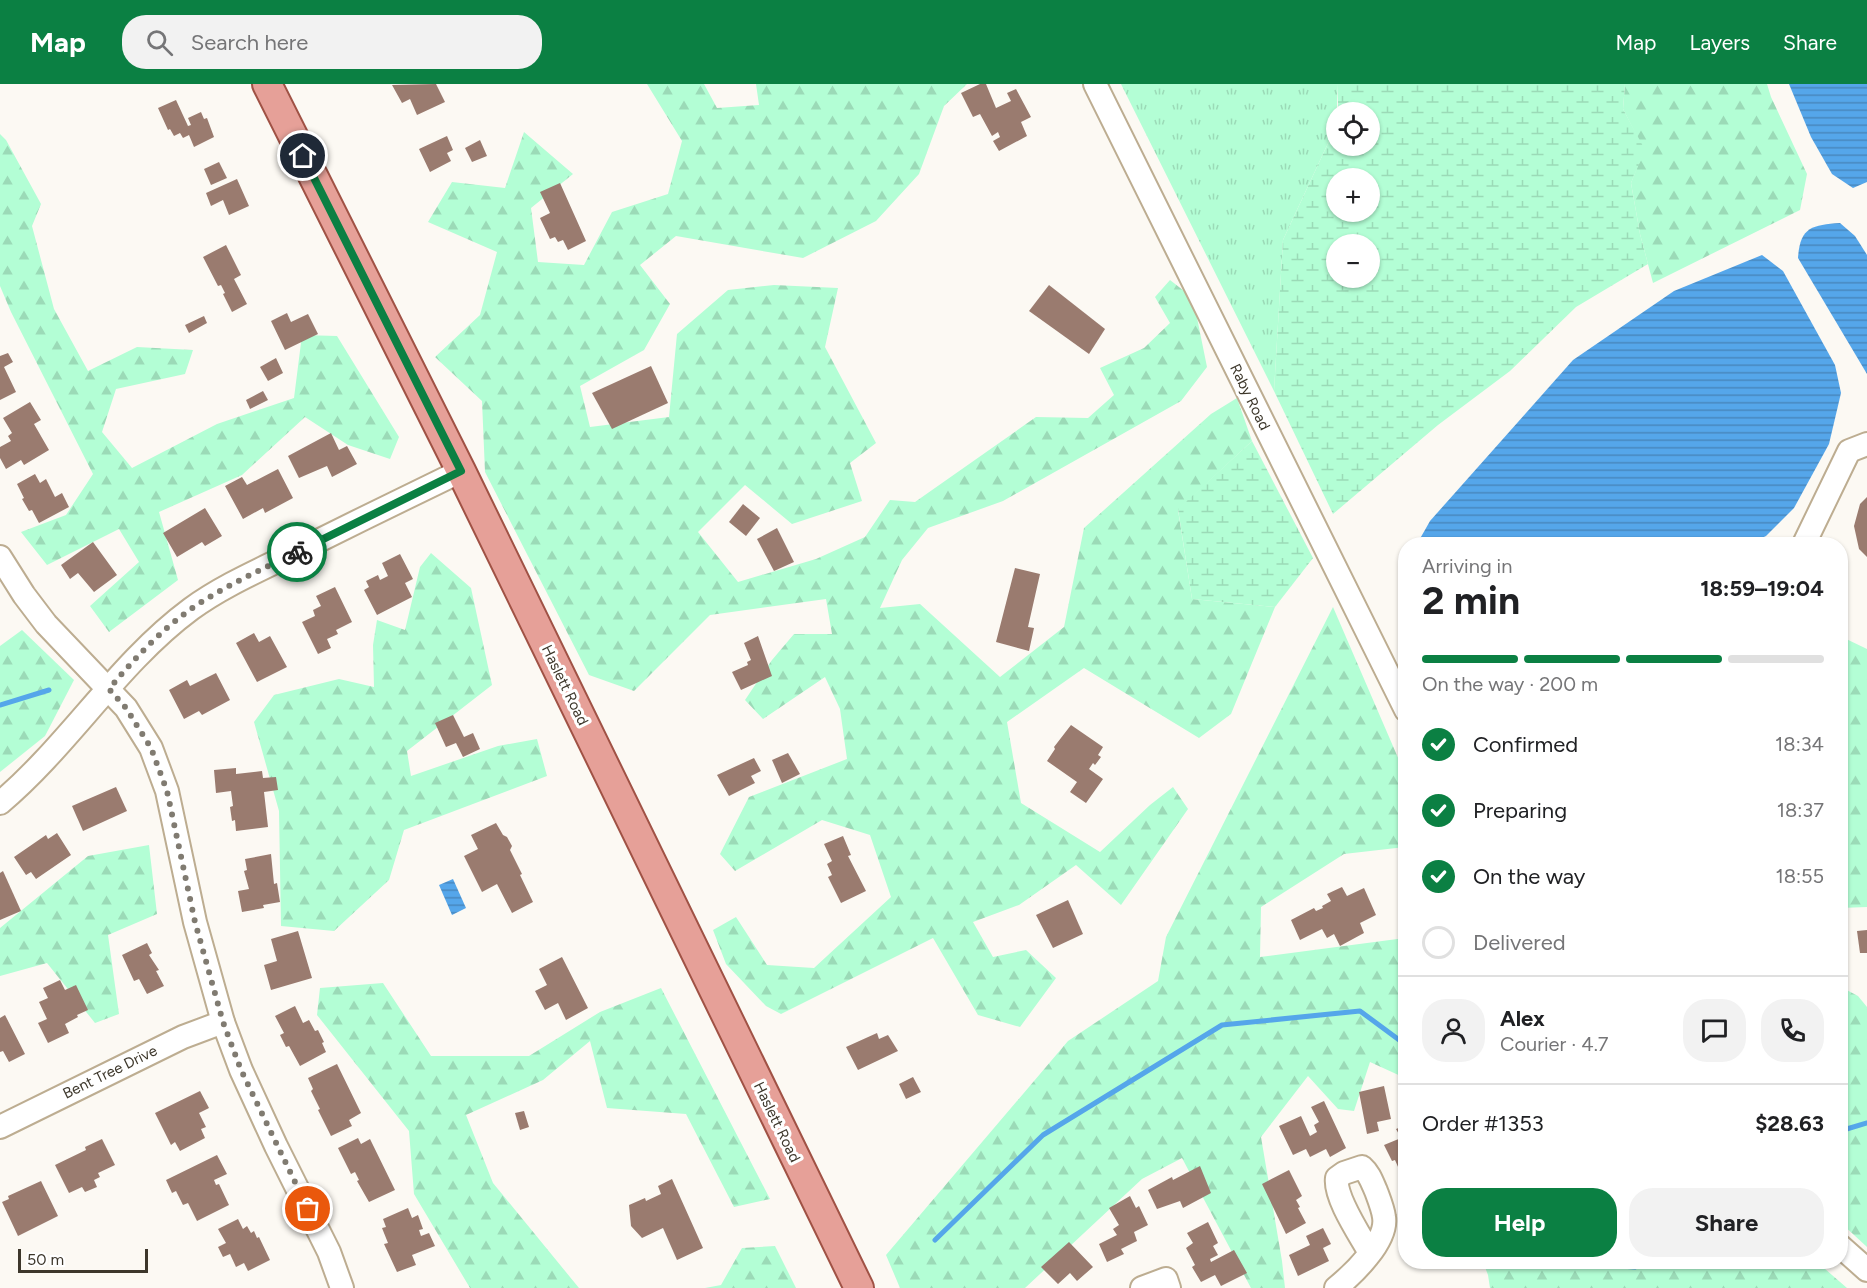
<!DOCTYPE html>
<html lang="en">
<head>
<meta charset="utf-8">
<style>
  :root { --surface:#fff; --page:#f2f2f2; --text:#202124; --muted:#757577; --line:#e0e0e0; --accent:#0b8043 }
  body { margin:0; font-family:Figtree,sans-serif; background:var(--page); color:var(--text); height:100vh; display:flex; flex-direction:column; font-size:22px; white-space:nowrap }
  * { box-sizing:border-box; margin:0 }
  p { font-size:20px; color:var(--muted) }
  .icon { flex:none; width:33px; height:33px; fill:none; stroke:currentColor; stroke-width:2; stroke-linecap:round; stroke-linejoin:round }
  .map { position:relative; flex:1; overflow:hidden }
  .panel { position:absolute; left:1398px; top:453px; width:450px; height:732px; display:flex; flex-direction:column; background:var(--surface); border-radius:24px; box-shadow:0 2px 4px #0004 }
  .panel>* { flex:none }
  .buttons { position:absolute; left:1326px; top:18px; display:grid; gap:12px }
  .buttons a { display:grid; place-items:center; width:54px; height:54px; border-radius:50%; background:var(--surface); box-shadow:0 2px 4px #0004; font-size:30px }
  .scale { position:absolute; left:18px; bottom:15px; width:130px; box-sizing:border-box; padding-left:6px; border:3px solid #3d372b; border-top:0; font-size:16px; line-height:21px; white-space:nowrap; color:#3d372b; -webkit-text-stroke:4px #fff; paint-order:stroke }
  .pin { position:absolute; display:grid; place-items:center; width:51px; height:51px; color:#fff; margin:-26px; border:3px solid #fff; border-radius:50%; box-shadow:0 2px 6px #0007 }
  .courier { position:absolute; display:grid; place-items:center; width:60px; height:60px; margin:-30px; border:4px solid #0b8043; border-radius:50%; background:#fff; color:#222; box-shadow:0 2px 8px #0007 }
  .overview em { font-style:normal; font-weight:700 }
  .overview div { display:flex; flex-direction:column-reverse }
  .overview { display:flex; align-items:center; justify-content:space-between; height:102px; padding:0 24px }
  h1 { font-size:39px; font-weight:700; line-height:45px }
  .bar { display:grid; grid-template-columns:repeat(4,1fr); gap:9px 6px; align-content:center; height:72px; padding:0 24px }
  .bar i { height:8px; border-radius:4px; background:var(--line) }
  .bar .current { background:var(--accent) }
  .bar p { grid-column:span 4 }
  .line { display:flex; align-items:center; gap:15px; padding:0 24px; border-top:2px solid var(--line) }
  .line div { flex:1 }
  .round { display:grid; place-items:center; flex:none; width:63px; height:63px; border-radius:24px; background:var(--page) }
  ol { padding:0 24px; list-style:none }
  li { display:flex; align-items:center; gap:18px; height:66px }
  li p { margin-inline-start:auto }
  li .icon { padding:6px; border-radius:50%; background:var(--accent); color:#fff; stroke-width:4 }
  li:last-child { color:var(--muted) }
  li i { width:33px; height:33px; border:3px solid var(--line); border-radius:50% }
  .cta { display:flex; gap:12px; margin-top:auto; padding:12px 24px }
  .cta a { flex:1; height:69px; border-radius:24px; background:var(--accent); color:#fff; font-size:24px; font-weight:700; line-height:69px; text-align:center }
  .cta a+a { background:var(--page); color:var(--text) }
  header { display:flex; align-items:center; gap:36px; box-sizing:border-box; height:84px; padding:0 30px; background:var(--accent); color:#fff }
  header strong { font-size:28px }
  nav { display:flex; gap:33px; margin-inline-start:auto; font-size:21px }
  .search { width:420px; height:54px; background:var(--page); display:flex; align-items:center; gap:15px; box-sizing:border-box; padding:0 21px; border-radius:24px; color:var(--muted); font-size:22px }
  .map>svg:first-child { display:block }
  .grass { fill:url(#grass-tufts) }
  .forest { fill:url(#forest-firs) }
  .wetland { fill:url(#wetland-marsh); fill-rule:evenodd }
  .water { fill:url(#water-rules) }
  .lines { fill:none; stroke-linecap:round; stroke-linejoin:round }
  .stream { stroke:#55a6ea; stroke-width:5 }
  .building { fill:#9a7b6f }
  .minor-casing { stroke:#bdad91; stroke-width:26 }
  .major-casing { stroke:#a05245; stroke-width:32 }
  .minor { stroke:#fff; stroke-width:22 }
  .major { stroke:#e6a098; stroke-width:28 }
  .done { stroke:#807b71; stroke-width:6; stroke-dasharray:0 10.8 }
  .route { stroke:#0b8043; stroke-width:8 }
  .labels { text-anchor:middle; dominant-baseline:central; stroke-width:6; stroke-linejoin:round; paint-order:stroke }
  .street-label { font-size:15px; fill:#3d372b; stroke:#fff }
</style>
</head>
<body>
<header>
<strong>Map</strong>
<div class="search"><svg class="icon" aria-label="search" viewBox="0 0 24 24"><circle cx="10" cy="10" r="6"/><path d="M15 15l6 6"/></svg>Search here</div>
<nav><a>Map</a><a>Layers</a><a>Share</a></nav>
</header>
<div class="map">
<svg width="1867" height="1204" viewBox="0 0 1867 1204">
  <defs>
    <pattern id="grass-tufts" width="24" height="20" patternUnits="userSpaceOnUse" patternTransform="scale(1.5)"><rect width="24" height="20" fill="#b3fed5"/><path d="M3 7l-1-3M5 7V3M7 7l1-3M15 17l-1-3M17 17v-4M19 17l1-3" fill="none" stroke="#9bdab7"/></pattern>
    <pattern id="forest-firs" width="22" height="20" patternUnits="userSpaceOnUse" patternTransform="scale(1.5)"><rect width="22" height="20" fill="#b3fed5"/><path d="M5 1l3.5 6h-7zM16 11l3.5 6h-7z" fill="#9bdab7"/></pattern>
    <pattern id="wetland-marsh" width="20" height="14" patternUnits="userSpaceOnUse" patternTransform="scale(1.5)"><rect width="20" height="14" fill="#b3fed5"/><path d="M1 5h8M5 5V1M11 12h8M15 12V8" fill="none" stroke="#9bdab7"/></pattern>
    <pattern id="water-rules" width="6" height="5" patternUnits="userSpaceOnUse" patternTransform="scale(1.5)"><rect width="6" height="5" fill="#55a6ea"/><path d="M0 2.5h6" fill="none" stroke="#4888be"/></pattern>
  </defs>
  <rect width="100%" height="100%" fill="#fcf9f3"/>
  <path class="grass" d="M1121,0H1338L1336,42L1283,156L1274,307Z"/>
  <g class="forest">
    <path d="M647,0H704L717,24L759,21L756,0H967L944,22L919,90L876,137L803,174L676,152L640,181L670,220L644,266L580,302L590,343L669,333L677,250L728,206L774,201L838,204L825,263L876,359L850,379L862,417L792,440L745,401L698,448L738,498L816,475L865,453L890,416L915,418L1036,333L1088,334L1114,311L1100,284L1144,264L1170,239L1155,213L1170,196L1193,214L1207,283L1181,317L1003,417L928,444L902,476L880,524L920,520L1000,593L1064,543L1084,444L1211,330L1237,314L1252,357L1178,426L1192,515L1275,523L1231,630L1199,654L1084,584L1007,638L1021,719L1100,768L1150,721L1173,703L1188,725L1121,821L1076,781L1019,821L973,838L993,873L1026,866L1056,894L1020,943L978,931L933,854L781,930L766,922L726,880L713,846L736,833L767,881L814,884L891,813L870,751L822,736L735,787L720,770L749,713L847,675L840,625L825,593L763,635L745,616L772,576L794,550H832L826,515L710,531L634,607L589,591L485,388L482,317L435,273L480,231L497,168L428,138L452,98L505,104L524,48L573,90L531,124L538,178L584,181L612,128L668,110L682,57Z"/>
    <path d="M1625,0H1767L1771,13L1807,90L1800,126L1653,199L1640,150L1631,99L1644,66L1623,25Z"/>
    <path d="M0,50L6,56L41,120L32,142L54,225L88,287L137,263L193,266L185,290L116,305L102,348L132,384L217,340L294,314L302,251L337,252L399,353L390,375L348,361L305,333L242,391L159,428L178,496L109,548L90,522L139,478L119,445L47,481L21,448L66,431L93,390L11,228L0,202Z"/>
    <path d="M431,469L471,504L492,601L407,667L411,692L498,662L537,655L547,692L404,746L389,796L334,847L281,842L279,727L254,638L274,611L339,595L374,603L373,561L377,536L405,546L420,483Z"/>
    <path d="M1333,523L1405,690V763L1344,770L1261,823L1260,873L1405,854V994L1370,978L1354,1027L1338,1025L1308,992L1261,1053L1282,1177L1285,1204H1251L1182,1074L1142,1095L1025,1204H900L886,1171L1068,957L1158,897L1166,853Z"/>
    <path d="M22,546L74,596L45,652L0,688V562Z"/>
    <path d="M1840,552L1867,565V823L1841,824Z"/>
    <path d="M149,761L157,830L108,851L119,930L95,939L47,879L0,892V844L88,772Z"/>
    <path d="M383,899L431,972H529L600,928L661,904L770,1115L734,1123L686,1030L607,1024L590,957L543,996L466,1031L493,1099L579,1204H470L414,1110L409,1047L317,931L320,904Z"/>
    <path d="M1841,903L1858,912L1867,923V1163L1841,1139Z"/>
    <path d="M775,1162L796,1204H705L721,1201L742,1164Z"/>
    <path d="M1483,1178H1817L1847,1204H1490L1488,1191Z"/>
  </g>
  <g class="wetland">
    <path d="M1338,0H1625L1623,25L1645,66L1631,99L1640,150L1648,180L1576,223L1510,287L1438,341L1333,430L1274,307L1283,156L1336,42V62H1370V28H1338ZM1336,94H1370V128H1336ZM1336,160H1370V194H1336Z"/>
    <path d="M1252,357L1313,474L1275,523L1192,515L1178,425Z"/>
  </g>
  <g class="water">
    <path d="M1789,0H1867V98L1853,104L1832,90L1811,53Z"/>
    <path d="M1840,139L1855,152L1867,171V290L1798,174C1800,143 1812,141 1840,139Z"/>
    <path d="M1762,171L1783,187L1835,281L1841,309L1829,360L1794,424L1766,452L1749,460H1417L1430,437L1573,276L1674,207Z"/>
    <path d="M453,795L466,824L452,831L439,801Z"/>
  </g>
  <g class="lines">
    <g class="stream">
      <path d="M0,621L49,606"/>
      <path d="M1840,1047L1867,1039"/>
      <path d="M935,1156L1043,1051L1222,941L1360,927L1406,961"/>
      <path d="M1587,1178L1590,1180L1635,1183L1645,1178"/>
    </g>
  </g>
  <g class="building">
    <path d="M436,0L445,18L417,31L410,15L402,19L392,1Z"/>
    <path d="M980,0H986L996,24L1011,17L1007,9L1016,5L1031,33L1021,38L1027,52L999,67L993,57L1000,53L998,48L992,52L980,30L973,33L961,9Z"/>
    <path d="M176,16L188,42L191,41L188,34L201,28L204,35L207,34L214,53L194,63L189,51L183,54L180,49L174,52L170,45L168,46L158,24Z"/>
    <path d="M447,52L453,66L447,69L451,77L430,88L419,65Z"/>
    <path d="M480,56L487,72L472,78L465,64Z"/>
    <path d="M219,78L227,94L211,101L204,85Z"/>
    <path d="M237,95L249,122L229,131L223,116L211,122L206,109Z"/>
    <path d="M560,99L586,157L568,166L563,156L558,158L555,153L550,155L540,134L550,129L540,108Z"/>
    <path d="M226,161L241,191L234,195L247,220L232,228L223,210L225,209L221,201L218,202L203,173Z"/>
    <path d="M1049,201L1105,245L1089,270L1029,227Z"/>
    <path d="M287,229L291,238L308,230L318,250L285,266L271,237Z"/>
    <path d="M204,232L207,239L189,249L185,241Z"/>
    <path d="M8,269L13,278L4,283L16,308L0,316V272Z"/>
    <path d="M276,274L283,289L268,297L260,283Z"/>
    <path d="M651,282L668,319L612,345L592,309Z"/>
    <path d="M263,307L268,316L250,325L246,316Z"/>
    <path d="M30,318L41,336L34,340L49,366L24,381L21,376L6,385L0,374V363L11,357L8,352L12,349L3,334Z"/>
    <path d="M331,349L339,366L347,362L357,380L332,393L327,382L299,394L288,372Z"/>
    <path d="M278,385L293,414L265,429L263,424L243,435L225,402L242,393L247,401Z"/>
    <path d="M35,390L40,399L46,395L55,413L62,409L69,423L39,439L32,426L29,427L22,415L24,414L17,400Z"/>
    <path d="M1867,413V473L1859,465L1854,442L1860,420Z"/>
    <path d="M743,420L760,434L746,452L729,438Z"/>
    <path d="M205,424L222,452L205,462L202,458L177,473L163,449Z"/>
    <path d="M777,444L794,478L774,487L757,455Z"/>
    <path d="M93,458L117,491L94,508L78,489L70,495L61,481Z"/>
    <path d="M400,470L413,495L405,499L412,513L377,531L364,506L369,503L366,497L378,491L380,496L388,492L382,479Z"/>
    <path d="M1015,484L1040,490L1028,543L1034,544L1029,567L996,558Z"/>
    <path d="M335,503L352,538L336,546L338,550L327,555L331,564L318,570L302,538L315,532L313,526L321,522L316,512Z"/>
    <path d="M254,549L259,558L270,552L287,583L257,598L236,559Z"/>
    <path d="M758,552L772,592L741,606L732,588L748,581L747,578L751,576L744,559Z"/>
    <path d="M216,589L230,616L202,631L199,627L184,635L169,606L187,596L190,602Z"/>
    <path d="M453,631L464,653L473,649L480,665L463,673L456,659L446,663L435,639Z"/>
    <path d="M1071,641L1103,663L1098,671L1101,673L1095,681L1093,679L1089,685L1103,695L1086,719L1070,708L1077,698L1047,677L1055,665L1054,663Z"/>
    <path d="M788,669L800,690L782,699L772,676Z"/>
    <path d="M754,674L761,687L751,692L755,699L729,712L717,691Z"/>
    <path d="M236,684V690L262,687L263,694L276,693L278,706L264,708L268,743L236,747L235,736L232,737L230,723L233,722L231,707L216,709L214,686Z"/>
    <path d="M116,703L127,727L83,747L72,722Z"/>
    <path d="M496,739L503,751L507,753L512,762L510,766L522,790L520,791L533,818L512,829L497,800L482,808L464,772L478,765L471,751Z"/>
    <path d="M57,749L71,771L36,795L31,788L26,791L14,773L46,751L48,755Z"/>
    <path d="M843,752L851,771L848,772L866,807L841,819L828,793L832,791L827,780L832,777L824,760Z"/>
    <path d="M271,770L274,800L277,799L280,818L263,821L264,824L242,828L238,807L249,805L244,787L247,786L245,775Z"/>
    <path d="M3,787L21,827L0,836V789Z"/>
    <path d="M1342,803L1347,812L1364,804L1376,831L1360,839L1364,849L1340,862L1334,850L1327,854L1322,845L1300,856L1291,836L1314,824L1316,827L1323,824L1322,822L1331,817L1327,810Z"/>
    <path d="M1068,816L1083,850L1053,864L1036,831Z"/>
    <path d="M1867,846V869H1860L1857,847Z"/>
    <path d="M298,847L312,894L271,906L264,881L277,877L271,855Z"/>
    <path d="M147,859L152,869L149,871L159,886L156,887L164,902L147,910L139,895L134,897L122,871Z"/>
    <path d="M562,873L588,924L566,936L558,919L545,926L535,907L547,901L539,885Z"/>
    <path d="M60,896L65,906L76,901L88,926L77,931L78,933L65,940L69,949L48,959L38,939L47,935L39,918L48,914L43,904Z"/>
    <path d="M295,922L303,939L309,936L315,947L318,946L324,958L322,959L326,968L300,982L289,962L286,963L280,951L284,949L275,932Z"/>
    <path d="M5,931L25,970L9,978L3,967L0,968V934Z"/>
    <path d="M877,949L879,955L888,951L898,967L858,986L846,963Z"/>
    <path d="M337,980L361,1029L349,1036L352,1042L331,1052L318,1026L320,1025L311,1007L313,1005L308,994Z"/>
    <path d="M913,993L921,1008L906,1015L899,1000Z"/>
    <path d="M1384,1002L1391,1035L1377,1038L1379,1047L1367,1050L1359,1008Z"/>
    <path d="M200,1007L209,1024L199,1029L206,1043L201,1045L205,1054L180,1067L175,1058L171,1061L155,1029Z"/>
    <path d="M1324,1017L1346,1064L1330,1073L1326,1065L1310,1073L1306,1065L1293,1071L1279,1042L1301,1032L1310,1052L1317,1048L1314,1041L1319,1038L1311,1023Z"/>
    <path d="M524,1027L529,1043L520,1046L515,1029Z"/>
    <path d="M1406,1041V1090L1402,1092L1395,1076L1392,1077L1384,1061L1401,1054L1396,1045Z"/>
    <path d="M358,1054L361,1060L370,1055L395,1106L369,1118L357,1097L359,1096L355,1088L351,1090L338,1064Z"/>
    <path d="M102,1055L115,1081L98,1089L100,1093L94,1096L97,1103L85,1108L82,1103L69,1109L55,1081L86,1066L85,1063Z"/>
    <path d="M217,1071L227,1090L214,1096L216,1101L219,1100L229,1121L197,1137L188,1119L183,1121L176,1107L172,1109L166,1096Z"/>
    <path d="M1200,1082L1211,1109L1183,1124L1180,1117L1157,1125L1148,1106L1172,1093L1173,1096Z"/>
    <path d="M1289,1086L1302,1112L1296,1116L1300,1123L1298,1124L1306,1139L1286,1150L1262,1100Z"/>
    <path d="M672,1095L703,1164L677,1176L663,1144L642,1154L631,1142L629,1121L645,1114L646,1117L661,1110L658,1102Z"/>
    <path d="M41,1097L58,1132L18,1152L2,1118L9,1115L8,1112Z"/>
    <path d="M1130,1112L1136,1124L1139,1122L1148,1141L1134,1148L1137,1157L1121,1165L1124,1170L1107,1178L1099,1160L1117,1151L1113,1145L1119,1141L1109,1124Z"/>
    <path d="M408,1124L412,1134L418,1131L423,1145L419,1146L421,1152L429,1149L435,1162L412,1171L416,1181L397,1188L384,1160L388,1159L382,1144L386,1143L383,1135Z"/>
    <path d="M238,1135L243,1145L247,1142L251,1149L254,1147L257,1154L259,1153L270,1176L248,1187L244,1179L236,1183L230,1170L223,1173L218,1163L226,1159L218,1145Z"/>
    <path d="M1208,1138L1218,1159L1213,1162L1218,1171L1210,1175L1211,1178L1234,1166L1247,1189L1221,1202L1215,1191L1201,1198L1192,1183L1195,1181L1186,1164L1193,1159L1187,1149Z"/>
    <path d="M1323,1144L1331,1160L1323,1164L1329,1177L1298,1192L1289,1171L1310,1161L1306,1152Z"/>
    <path d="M1069,1158L1093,1183L1077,1197L1070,1189L1058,1200L1041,1183Z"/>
  </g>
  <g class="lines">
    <defs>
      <g id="minor">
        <path d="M1095,0L1406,626"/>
        <path d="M1804,460L1849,367L1867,360"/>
        <path d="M0,473L24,511L46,540L126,624L151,664L167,707L195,838L223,938L241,986L276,1062L329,1168L342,1204"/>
        <path d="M0,719C69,661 118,579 191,525C224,501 262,485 298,467C352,440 407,413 461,387"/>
        <path d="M0,1043L183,953L223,938"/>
        <path d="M1840,1162L1867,1186"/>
        <path d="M1142,1204L1166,1195L1169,1204"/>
        <path d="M1336,1204C1353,1190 1388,1157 1384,1133C1383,1125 1379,1115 1376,1107C1372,1098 1369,1089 1362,1083L1344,1089L1337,1094C1334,1113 1360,1151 1370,1169"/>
      </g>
      <path id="major" d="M267,0L461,387L859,1204"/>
    </defs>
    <use href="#minor" class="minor-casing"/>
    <use href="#major" class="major-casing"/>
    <use href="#minor" class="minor"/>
    <use href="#major" class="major"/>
  </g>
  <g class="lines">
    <path class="done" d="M297,468C261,486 224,502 191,525C160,547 133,576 109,605L126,624L151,664L167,707L195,838L223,938L241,986L308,1125"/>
    <path class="route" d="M297,468L461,387L303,72"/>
  </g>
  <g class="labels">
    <g class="street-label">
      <text transform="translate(1250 313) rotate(64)">Raby Road</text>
      <text transform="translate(565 601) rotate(64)">Haslett Road</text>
      <text transform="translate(110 988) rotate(-26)">Bent Tree Drive</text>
      <text transform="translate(777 1038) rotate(64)">Haslett Road</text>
    </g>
  </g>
</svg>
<div class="buttons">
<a><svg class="icon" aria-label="locate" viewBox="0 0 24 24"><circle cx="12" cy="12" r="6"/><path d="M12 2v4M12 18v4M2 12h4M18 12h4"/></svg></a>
<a>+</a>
<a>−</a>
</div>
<div class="scale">50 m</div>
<div class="pin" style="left:308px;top:1125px;background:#ea580c"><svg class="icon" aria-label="bag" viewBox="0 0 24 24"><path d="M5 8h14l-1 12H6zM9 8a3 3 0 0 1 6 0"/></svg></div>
<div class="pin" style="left:303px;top:72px;background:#1f2937"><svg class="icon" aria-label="home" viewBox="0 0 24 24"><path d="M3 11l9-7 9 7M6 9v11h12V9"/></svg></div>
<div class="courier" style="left:297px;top:468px"><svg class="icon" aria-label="bike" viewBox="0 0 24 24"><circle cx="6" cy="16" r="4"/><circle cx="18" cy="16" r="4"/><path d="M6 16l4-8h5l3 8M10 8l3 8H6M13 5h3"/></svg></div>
<section class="panel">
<div class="overview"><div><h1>2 min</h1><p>Arriving in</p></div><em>18:59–19:04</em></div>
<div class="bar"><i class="current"></i><i class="current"></i><i class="current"></i><i></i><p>On the way · 200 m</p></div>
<ol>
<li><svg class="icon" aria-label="check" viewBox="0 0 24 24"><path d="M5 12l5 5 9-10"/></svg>Confirmed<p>18:34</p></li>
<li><svg class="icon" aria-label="check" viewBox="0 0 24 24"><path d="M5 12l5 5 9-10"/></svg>Preparing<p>18:37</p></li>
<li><svg class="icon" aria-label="check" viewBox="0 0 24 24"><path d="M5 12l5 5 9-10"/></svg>On the way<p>18:55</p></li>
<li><i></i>Delivered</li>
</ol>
<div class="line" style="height:108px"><a class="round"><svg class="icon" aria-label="person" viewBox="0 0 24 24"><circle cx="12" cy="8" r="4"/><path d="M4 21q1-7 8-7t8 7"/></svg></a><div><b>Alex</b><p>Courier · 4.7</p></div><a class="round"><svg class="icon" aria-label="chat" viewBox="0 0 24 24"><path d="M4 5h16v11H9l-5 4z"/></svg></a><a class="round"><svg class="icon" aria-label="phone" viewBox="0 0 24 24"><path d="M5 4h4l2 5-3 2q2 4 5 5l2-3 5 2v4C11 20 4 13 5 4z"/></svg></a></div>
<div class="line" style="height:78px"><div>Order #1353</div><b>$28.63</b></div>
<div class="cta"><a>Help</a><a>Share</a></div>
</section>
</div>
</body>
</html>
